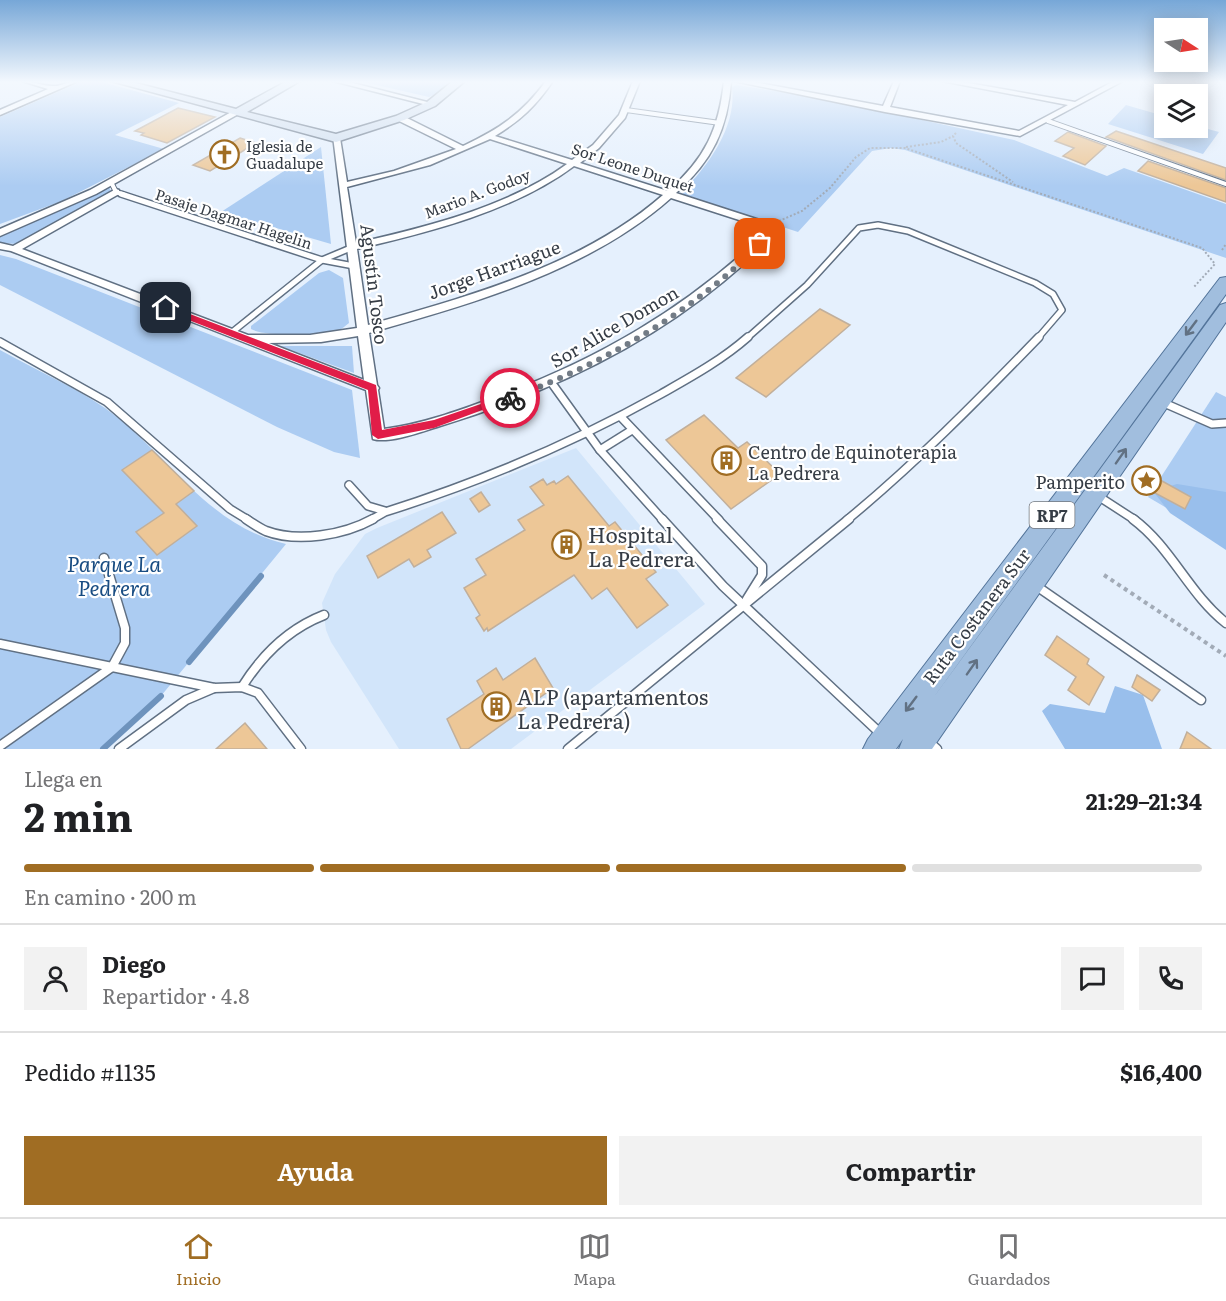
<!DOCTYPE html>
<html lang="es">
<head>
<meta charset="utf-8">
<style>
  :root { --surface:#fff; --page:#f2f2f2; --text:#202124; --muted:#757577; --line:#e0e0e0; --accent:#a06d23 }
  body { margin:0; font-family:Literata,serif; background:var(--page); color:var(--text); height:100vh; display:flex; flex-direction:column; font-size:22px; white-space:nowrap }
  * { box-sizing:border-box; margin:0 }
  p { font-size:20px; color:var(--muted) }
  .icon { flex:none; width:33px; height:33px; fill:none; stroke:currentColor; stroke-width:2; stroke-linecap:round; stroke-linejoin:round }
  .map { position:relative; height:749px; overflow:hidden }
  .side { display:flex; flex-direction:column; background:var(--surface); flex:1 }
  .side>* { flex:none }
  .needle { width:39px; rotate:102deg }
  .fabs { position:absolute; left:1154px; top:18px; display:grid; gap:12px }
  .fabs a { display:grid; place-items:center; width:54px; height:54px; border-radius:0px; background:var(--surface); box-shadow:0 3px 15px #0003; font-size:30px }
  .pin { position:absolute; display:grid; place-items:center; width:51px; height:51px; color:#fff; margin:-26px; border-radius:12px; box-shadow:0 3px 9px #0006 }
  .courier { position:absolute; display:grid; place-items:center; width:60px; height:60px; margin:-30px; border:4px solid #e11d48; border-radius:50%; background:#fff; color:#222; box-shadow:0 2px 8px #0007 }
  .head em { font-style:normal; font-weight:700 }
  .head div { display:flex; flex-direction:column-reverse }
  .head { display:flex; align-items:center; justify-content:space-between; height:102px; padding:0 24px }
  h1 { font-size:39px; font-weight:700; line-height:45px }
  .bar { display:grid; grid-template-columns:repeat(4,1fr); gap:9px 6px; align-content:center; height:72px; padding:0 24px }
  .bar i { height:8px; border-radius:4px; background:var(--line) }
  .bar .selected { background:var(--accent) }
  .bar p { grid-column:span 4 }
  .line { display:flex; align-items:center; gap:15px; padding:0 24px; border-top:2px solid var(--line) }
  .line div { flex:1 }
  .round { display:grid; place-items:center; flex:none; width:63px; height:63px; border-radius:0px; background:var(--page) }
  .cta { display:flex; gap:12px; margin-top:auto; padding:12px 24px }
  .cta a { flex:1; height:69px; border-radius:0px; background:var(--accent); color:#fff; font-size:24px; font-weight:700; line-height:69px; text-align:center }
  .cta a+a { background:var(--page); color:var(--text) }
  .dock { display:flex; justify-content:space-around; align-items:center; height:84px; border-top:2px solid var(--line); background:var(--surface); font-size:16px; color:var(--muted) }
  .dock a { display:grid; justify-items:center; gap:3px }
  .dock .selected { color:var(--accent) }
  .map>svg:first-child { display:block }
  .built { fill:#d2e5fa }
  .green { fill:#acccf2 }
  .forest { fill:#99bfec }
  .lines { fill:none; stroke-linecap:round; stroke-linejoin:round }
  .stream { stroke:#6e93bd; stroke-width:6 }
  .building { fill:#edc797; stroke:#c1af9b; stroke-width:1.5 }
  .lane-far3-casing { stroke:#607083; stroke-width:6 }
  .lane-far2-casing { stroke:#607083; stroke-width:8 }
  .lane-far1-casing { stroke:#607083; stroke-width:10 }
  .lane-casing { stroke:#607083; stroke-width:11 }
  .street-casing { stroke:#607083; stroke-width:3 }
  .secondary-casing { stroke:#607083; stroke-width:3 }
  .primary-casing { stroke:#53749a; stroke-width:2 }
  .path-far1 { stroke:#a2abb7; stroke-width:2; stroke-dasharray:2 2; stroke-linecap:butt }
  .path { stroke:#a2abb7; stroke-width:4; stroke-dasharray:4 4; stroke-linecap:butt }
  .lane-far3 { stroke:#fff; stroke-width:4 }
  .lane-far2 { stroke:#fff; stroke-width:5 }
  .lane-far1 { stroke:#fff; stroke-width:7 }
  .lane { stroke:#fff; stroke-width:8 }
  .street { fill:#fff; fill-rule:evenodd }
  .secondary { fill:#d0deee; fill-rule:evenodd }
  .primary { fill:#a1bede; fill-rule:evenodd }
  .oneway { stroke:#617183 }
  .route { fill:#e11d48 }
  .done { stroke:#737c86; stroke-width:6; stroke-dasharray:0 10.8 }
  .labels { text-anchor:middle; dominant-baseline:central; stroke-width:4.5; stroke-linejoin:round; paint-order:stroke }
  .far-poi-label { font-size:15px; fill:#363d46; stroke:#fff; text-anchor:start }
  .far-street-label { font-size:15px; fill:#363d46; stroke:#fff }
  .shield { fill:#fff; stroke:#72777e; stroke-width:1.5 }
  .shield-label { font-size:16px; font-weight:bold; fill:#363d46 }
  .street-label { font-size:18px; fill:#363d46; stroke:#fff }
  .poi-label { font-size:18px; fill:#363d46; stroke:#fff; text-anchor:start }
  .near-poi-label { font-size:21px; fill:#363d46; stroke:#fff; text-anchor:start }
  .near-park-label { font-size:21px; font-style:italic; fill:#184c82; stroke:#fff }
</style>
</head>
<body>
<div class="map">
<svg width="1226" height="749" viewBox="0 0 1226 749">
  <rect width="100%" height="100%" fill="#e5f0fd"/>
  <path class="built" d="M576,448L705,604L511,749H399L331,642L326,630L322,603L335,574L365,534L377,528Z"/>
  <g class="green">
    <path d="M83,81H98L179,103L115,135L164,149L62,201L0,224V117Z"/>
    <path d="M359,81H449L440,92L429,97Z"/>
    <path d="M736,85L821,98L1014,140L1107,176L1124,168L1226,204V258L905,150L891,148L872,151L798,232L687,196L683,194C686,185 695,179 700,172C719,149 736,118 732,87Z"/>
    <path d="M1126,105L1164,116V128L1197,126L1219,132L1203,154L1108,124Z"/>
    <path d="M321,147L331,244L221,212Z"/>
    <path d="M109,186L111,192L17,244L0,243V235L69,206Z"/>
    <path d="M0,255L16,259L352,390L360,458L334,452L277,427L0,285Z"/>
    <path d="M329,270L343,278L349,323C345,326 342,329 337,331C321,335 264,337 251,329V326L319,273Z"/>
    <path d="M280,346H352L354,373Z"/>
    <path d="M0,350C34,369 73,386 105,408C168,453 206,526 286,544L161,696L103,749H0Z"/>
    <path d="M1216,392L1226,397V543L1148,497Z"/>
  </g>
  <g class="forest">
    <path d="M1177,484L1226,492V550L1170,513L1153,491Z"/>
    <path d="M1115,686L1143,695L1162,749H1065L1042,711L1050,704L1105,713Z"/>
  </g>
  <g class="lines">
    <g class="stream">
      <path d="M189,662L261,576"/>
      <path d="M103,749L161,696"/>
    </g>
  </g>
  <g class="building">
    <path d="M178,108L215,117L167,143L141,135L144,133L135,131Z"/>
    <path d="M1116,131L1226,168V180L1106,137Z"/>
    <path d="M1068,132L1106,146L1085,165L1063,156L1074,148L1055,141Z"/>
    <path d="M240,138L256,143L210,171L193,165Z"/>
    <path d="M1148,161L1226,188V202L1138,171Z"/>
    <path d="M820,309L850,325L766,397L736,378Z"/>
    <path d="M704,415L738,448L747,442L780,474L731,509L666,440Z"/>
    <path d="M152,450L194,491L176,504L197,526L157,555L136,532L164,513L122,470Z"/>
    <path d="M568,476L609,526L615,522L656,572L646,579L668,605L637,628L607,588L592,599L574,575L488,631L487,628L484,631L476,618L480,615L464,588L486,575L476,559L525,530L518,520L544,505L530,487L543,479L547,485L554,481L556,484Z"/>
    <path d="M1162,481L1191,497L1185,509L1155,493Z"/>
    <path d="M481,492L490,505L479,512L470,499Z"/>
    <path d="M442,512L456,533L427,550L431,557L414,567L409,559L378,578L367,556Z"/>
    <path d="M1057,636L1089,659L1087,664L1104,677L1089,705L1068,690L1076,677L1045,655Z"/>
    <path d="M535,658L553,688L468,749H461L447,719L484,694L477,681L496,668L503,680Z"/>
    <path d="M1137,675L1160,690L1152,701L1132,687Z"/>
    <path d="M245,723L267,749H216Z"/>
    <path d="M1187,732L1211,749H1180Z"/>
  </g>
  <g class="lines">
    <defs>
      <g id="lane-far3">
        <path d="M626,110L720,123"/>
        <path d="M1048,121L1226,184"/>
        <path d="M111,182L116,192L125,195"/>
      </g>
      <g id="lane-far2">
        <path d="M121,194L322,260L354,266"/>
        <path d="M231,333L322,260L353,247"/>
        <path d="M746,339L807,285L859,228L878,225L908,231L1035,283L1053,294L1062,310L1037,339"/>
      </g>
      <g id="lane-far1">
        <path d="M0,342L107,402L230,509L248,520"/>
        <path d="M551,382L600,450L663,520"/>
        <path d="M1164,403L1212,424L1226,423"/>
        <path d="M621,417L719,520"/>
        <path d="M600,450L632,430"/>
        <path d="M349,485L368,506L385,511"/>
        <path d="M1098,496L1135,520"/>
        <path d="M371,520L385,512C480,482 573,443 661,394C691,377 722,360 748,337"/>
        <path d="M847,520C915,464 977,401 1039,337"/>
      </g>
      <g id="lane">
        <path d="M246,519C252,523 259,528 266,531C298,543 344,535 373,519"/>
        <path d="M662,519L723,586L881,734"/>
        <path d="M717,519L762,566V575L747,599"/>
        <path d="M1133,519C1171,547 1189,594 1226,623"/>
        <path d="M1035,585L1201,700"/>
        <path d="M0,644L214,688L242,687L258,693L301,749"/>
        <path d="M242,687C262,655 288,629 324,615"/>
        <path d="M928,741L937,749"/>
        <path d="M0,746L112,667L125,643V628L104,558"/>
        <path d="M119,749L186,700L214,688"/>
        <path d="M568,749L849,519"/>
      </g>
      <g id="street">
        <path d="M22,81C33,81 42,86 53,86C60,87 68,81 78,81L0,115V110L48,89Z"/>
        <path d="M333,81H345L435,104L431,106Z"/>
        <path d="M546,81H553C536,106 521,120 495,136L572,160L593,145L619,115L633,81H640L625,118L599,148L580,163L668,191C705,159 719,129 724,81H731C728,129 712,161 676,193L772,224L775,234C760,251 742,266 724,281C642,349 542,395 440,426C424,431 389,444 373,439L366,390L11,251L0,249V243L13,246L116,189L119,190V194L22,249L248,335H310L357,328L333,136L340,138L347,182L394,171L456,149L397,120V116H403L463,146C499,129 522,114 546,81ZM490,139L567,164C508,207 426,227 356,243L347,187L430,165ZM574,166L663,195C582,266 469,296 368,325L357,249C429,232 514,211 574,166ZM671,198L764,228L765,233C685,309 597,360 493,398C458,411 422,424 384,429L378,390L379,388L377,385L369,333C473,303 589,271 671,198ZM358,336L364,380L269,343L321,342Z"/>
        <path d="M734,81H749L883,106L894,81H900L890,107L1019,131L1068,105L942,81H957L1075,102L1114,81H1123L1020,136L885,112Z"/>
        <path d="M235,110L242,112L96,194L0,236V229L90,190Z"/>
      </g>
      <path id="secondary" d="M111,81H128L236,109L287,81H300L247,112L336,134L396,116L427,102L453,81H465L435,106L404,120L336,142Z"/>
      <path id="primary" d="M1226,277V294L931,701L1220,305L1226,303V322L932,749H899L903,739L896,749H863L868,739L1220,278Z"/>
    </defs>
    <use href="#lane-far3" class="lane-far3-casing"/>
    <use href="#lane-far2" class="lane-far2-casing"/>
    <use href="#lane-far1" class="lane-far1-casing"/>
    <use href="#lane" class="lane-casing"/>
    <use href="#street" class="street-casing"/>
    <use href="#secondary" class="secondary-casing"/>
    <use href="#primary" class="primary-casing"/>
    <g class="path-far1">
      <path d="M956,133L953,136L956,143L1013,182"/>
      <path d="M906,147L941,142L953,136"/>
      <path d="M779,221L802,211L830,188L856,157L870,148H905L1202,248L1215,264L1193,288"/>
      <path d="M1222,250L1226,244"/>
    </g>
    <path class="path" d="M1104,575L1226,656"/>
    <use href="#lane-far3" class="lane-far3"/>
    <use href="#lane-far2" class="lane-far2"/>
    <use href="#lane-far1" class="lane-far1"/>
    <use href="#lane" class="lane"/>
    <use href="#street" class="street"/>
    <use href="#secondary" class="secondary"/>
    <use href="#primary" class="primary"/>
  </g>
  <defs><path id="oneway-shaft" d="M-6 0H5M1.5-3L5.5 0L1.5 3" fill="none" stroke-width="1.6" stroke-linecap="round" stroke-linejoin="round" transform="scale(1.5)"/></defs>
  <g class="oneway">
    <use href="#oneway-shaft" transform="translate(1191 328) rotate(127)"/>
    <use href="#oneway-shaft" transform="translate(1121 456) rotate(-55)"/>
    <use href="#oneway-shaft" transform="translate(972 667) rotate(-55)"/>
    <use href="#oneway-shaft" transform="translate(911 704) rotate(127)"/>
  </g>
  <linearGradient id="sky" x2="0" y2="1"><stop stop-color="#77a7d7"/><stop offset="0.44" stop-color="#f3f8fe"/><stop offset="1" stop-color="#f3f8fe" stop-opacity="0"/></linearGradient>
  <rect width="1226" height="186" fill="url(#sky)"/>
  <path class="route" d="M163,306H169L376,385L382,430L434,420L510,394L515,398L434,428L378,439L372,435L368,390L163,310Z"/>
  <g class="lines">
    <path class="done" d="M510,398C598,367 695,311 760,244"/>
  </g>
  <defs>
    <symbol id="church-ring" viewBox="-11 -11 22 22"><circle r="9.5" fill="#fff" stroke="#a06d23" stroke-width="1.5"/><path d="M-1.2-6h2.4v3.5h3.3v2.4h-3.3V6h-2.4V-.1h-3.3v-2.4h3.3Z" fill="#a06d23"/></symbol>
    <symbol id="building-ring" viewBox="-11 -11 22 22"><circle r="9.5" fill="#fff" stroke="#a06d23" stroke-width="1.5"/><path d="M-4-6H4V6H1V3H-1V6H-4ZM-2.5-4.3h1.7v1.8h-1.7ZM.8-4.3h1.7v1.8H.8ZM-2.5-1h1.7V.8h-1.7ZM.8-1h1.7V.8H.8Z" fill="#a06d23"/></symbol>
    <symbol id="sight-ring" viewBox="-11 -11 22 22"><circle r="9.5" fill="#fff" stroke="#a06d23" stroke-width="1.5"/><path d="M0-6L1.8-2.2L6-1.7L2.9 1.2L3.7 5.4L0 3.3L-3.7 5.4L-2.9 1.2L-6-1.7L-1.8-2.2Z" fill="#a06d23"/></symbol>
  </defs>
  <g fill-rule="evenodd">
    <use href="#church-ring" x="208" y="138" width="33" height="33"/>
    <use href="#building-ring" x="710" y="444" width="33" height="33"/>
    <use href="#sight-ring" x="1130" y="464" width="33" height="33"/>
    <use href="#building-ring" x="550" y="528" width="33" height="33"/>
    <use href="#building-ring" x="480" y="690" width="33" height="33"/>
  </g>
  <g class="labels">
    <g class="far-poi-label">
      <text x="246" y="145">Iglesia de<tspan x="246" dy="17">Guadalupe</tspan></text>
    </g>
    <g class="far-street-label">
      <text transform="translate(633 167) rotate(18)">Sor Leone Duquet</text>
      <text transform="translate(477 193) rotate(-21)">Mario A. Godoy</text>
      <text transform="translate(234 218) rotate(18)">Pasaje Dagmar Hagelin</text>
    </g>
    <rect class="shield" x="1029.5" y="502" width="45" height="26" rx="4.5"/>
    <g class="shield-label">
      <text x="1052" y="515">RP7</text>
    </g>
    <g class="street-label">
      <text transform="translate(494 269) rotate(-20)">Jorge Harriague</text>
      <text transform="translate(375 284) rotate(83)">Agustín Tosco</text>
      <text transform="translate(614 326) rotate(-30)">Sor Alice Domon</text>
      <text transform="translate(976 616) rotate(-53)">Ruta Costanera Sur</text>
    </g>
    <g class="poi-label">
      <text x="748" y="451">Centro de Equinoterapia<tspan x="748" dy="21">La Pedrera</tspan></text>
      <text x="1125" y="481" text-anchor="end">Pamperito</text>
    </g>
    <g class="near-poi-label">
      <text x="588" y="533">Hospital<tspan x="588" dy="24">La Pedrera</tspan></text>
      <text x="517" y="695">ALP (apartamentos<tspan x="517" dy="24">La Pedrera)</tspan></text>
    </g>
    <g class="near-park-label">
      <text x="114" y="562">Parque La<tspan x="114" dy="24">Pedrera</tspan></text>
    </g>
  </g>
</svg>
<div class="fabs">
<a><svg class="needle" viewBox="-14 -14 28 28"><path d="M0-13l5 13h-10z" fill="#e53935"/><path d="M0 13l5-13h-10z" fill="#757577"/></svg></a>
<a><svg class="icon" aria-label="layers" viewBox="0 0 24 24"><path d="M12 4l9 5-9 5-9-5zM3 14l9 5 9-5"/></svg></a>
</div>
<div class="pin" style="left:760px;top:244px;background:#ea580c"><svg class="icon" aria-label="bag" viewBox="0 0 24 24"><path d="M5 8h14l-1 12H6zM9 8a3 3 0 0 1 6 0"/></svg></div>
<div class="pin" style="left:166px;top:308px;background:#1f2937"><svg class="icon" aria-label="home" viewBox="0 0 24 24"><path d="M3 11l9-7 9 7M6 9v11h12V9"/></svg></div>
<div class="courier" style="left:510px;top:398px"><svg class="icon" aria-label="bike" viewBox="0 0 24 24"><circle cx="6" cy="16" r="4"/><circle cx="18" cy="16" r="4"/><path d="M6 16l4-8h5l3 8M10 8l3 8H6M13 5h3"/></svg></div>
</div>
<section class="side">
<div class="head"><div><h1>2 min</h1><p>Llega en</p></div><em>21:29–21:34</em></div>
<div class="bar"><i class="selected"></i><i class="selected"></i><i class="selected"></i><i></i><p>En camino · 200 m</p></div>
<div class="line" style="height:108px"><a class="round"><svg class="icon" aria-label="person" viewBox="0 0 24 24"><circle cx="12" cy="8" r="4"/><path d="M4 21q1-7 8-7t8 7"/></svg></a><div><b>Diego</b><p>Repartidor · 4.8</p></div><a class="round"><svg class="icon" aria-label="chat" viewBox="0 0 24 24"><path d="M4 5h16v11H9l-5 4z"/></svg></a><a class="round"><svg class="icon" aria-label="phone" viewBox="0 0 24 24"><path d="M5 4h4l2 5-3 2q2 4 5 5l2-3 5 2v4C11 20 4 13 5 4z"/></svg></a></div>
<div class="line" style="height:78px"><div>Pedido #1135</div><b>$16,400</b></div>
<div class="cta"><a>Ayuda</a><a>Compartir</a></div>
</section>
<nav class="dock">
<a class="selected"><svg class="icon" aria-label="home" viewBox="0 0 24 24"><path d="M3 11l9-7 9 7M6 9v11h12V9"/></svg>Inicio</a>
<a><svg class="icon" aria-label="map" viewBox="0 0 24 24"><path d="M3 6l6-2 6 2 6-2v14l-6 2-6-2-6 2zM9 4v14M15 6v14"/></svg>Mapa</a>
<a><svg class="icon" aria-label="saved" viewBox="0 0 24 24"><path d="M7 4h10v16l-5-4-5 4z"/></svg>Guardados</a>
</nav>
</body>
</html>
